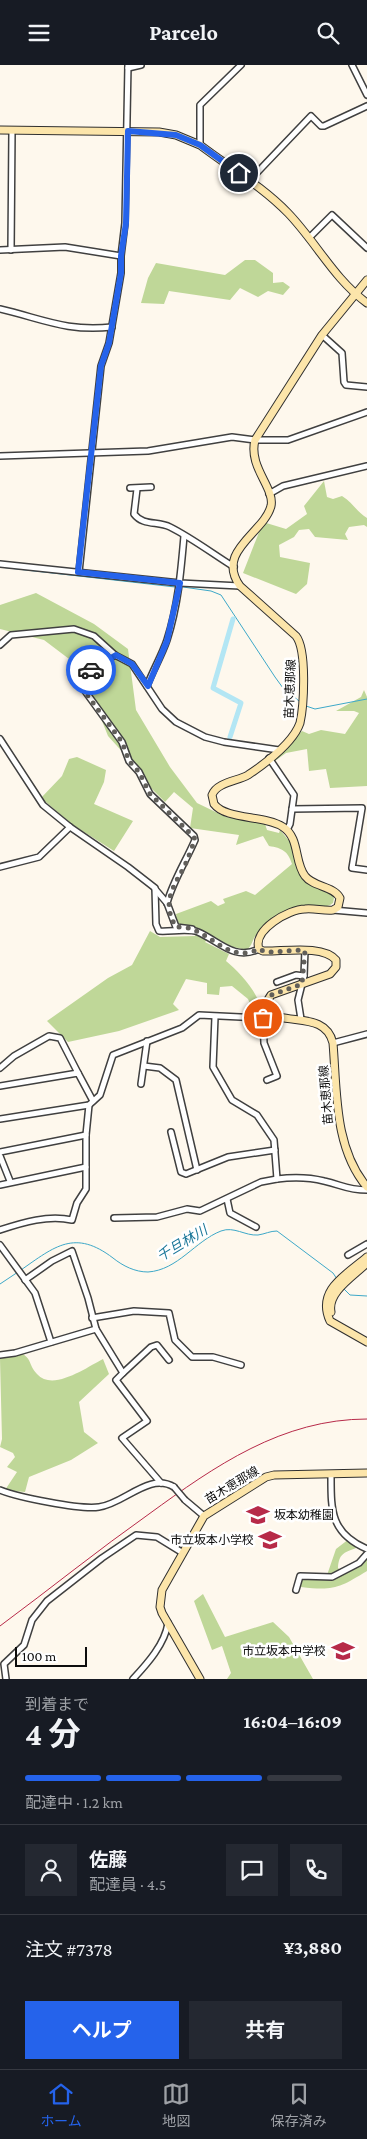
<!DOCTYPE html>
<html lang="ja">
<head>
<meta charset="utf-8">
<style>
  :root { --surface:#171b24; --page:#242831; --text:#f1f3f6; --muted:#9ea1a6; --line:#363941; --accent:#2563eb }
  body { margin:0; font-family:"Crimson Pro","Noto Sans JP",serif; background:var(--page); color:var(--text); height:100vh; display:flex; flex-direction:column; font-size:19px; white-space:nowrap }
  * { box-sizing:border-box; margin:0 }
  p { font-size:16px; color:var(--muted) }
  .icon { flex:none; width:28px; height:28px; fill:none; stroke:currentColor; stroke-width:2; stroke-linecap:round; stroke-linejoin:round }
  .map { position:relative; height:1614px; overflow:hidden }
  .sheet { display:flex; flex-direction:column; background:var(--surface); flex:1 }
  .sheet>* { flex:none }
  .scale { position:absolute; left:15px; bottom:12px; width:72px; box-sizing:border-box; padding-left:5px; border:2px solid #0d0d0d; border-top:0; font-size:14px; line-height:18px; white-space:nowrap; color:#0d0d0d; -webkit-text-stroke:4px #fff; paint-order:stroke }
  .pin { position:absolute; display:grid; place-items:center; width:42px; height:42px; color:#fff; margin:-21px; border:2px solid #fff; border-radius:50%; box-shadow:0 1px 5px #0007 }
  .courier { position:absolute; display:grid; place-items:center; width:50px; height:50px; margin:-25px; border:4px solid #2563eb; border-radius:50%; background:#fff; color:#222; box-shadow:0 1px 6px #0007 }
  .overview em { font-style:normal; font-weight:700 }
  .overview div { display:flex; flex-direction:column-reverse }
  .overview { display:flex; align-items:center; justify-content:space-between; height:85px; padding:0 25px }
  h1 { font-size:32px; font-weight:700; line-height:38px }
  .bar { display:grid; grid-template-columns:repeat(4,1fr); gap:8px 5px; align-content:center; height:60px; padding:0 25px }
  .bar i { height:6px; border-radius:4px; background:var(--line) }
  .bar .selected { background:var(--accent) }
  .bar p { grid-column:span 4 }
  .line { display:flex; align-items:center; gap:12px; padding:0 25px; border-top:1px solid var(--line) }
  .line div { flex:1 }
  .round { display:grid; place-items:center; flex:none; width:52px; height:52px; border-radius:0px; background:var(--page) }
  .button { display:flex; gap:10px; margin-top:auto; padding:10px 25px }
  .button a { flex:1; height:58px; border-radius:0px; background:var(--accent); color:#fff; font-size:20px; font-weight:700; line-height:58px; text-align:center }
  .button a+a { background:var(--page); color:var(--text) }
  header { display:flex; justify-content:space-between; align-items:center; height:65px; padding:0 25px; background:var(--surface); font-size:22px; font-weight:700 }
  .tabs { display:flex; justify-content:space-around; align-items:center; height:70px; border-top:1px solid var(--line); background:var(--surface); font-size:14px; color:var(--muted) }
  .tabs a { display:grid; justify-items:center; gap:2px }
  .tabs .selected { color:var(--accent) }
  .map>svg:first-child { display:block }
  .forest { fill:#bfd798 }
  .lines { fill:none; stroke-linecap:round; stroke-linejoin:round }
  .stream { stroke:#3da8c8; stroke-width:1 }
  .canal { stroke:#b3e6f4; stroke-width:5 }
  .street-casing { stroke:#404040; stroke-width:8 }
  .secondary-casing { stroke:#2f2f2f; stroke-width:9 }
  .street { stroke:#fff; stroke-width:5 }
  .secondary { stroke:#fce5aa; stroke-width:7 }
  .rail { stroke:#b72a49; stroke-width:1 }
  .street-bridge-casing { stroke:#404040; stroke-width:8; stroke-linecap:butt }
  .street-bridge { stroke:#fff; stroke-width:5 }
  .done { stroke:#615f5b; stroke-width:5; stroke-dasharray:0 9 }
  .route { stroke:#2563eb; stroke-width:6 }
  .labels { text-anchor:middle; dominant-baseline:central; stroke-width:5; stroke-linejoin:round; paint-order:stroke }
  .street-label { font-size:12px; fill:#0d0d0d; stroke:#fff }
  .poi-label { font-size:12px; fill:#0d0d0d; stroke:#fff; text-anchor:end }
  .water-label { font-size:14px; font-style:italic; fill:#1b7799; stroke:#fff }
</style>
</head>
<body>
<header><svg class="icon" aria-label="menu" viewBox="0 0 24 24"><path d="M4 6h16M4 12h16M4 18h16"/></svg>Parcelo<svg class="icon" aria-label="search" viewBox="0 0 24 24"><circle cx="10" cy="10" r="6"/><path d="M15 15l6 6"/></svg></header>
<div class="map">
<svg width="367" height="1614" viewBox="0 0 367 1614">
  <rect width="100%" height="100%" fill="#fef8ed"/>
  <g class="forest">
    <path d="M245,195H255L273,208V218L283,217L290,222L283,230L268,226L258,232L240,223L230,235L169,226L164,239L141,238L148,213L156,198L225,210Z"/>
    <path d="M324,416L327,432L333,434L342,431C353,438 357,447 367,453V462L364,460L349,462L345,469L348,475L315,472L309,464L299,465L294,472L279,480L280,492L310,498L307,519L296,529L243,508L263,457L286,464L307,449L304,441Z"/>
    <path d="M36,528L94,559L128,584L136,645L170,702L197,738L226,752L265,759L267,765L279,768L280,765L291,778L302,814L332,830L334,833L333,838C322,847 308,837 296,842C282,848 267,858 257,869C252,874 253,880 247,885L233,882L210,871L205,877L229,889L226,896C238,906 261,929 260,946H253L248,934L232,921L220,922L219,930L207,929V918L186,914L173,939L179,945L119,966L68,977L47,956L108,913L132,900L150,866L160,872L195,871L198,865L177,859L176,849L211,836L218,841L225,838L223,834L246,826L255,830L292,799C288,786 282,783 269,781L263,771L236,780L239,770L190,763L193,743L174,727L165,737L145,717L136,702L108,671L81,603L44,575L0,564V540Z"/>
    <path d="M364,625L367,632V721L330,723L326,704L309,706L307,684L286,688L275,696L273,693L302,666L309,669L321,665L345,669L359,648L354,646H336L361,632Z"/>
    <path d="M77,692L106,705L104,717L94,739L133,756L114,786L73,760L41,733L62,711L69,694Z"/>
    <path d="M18,1286C34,1295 27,1298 37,1309C53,1327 87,1302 103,1294L109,1309L79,1337L84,1367L98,1378L71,1395L29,1412L25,1427L5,1425L17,1407L7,1402L15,1392L13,1388L0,1382L2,1374L0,1294Z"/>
    <path d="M349,1474L355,1478L356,1483C343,1488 339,1489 338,1503L345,1509L367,1492V1506C339,1523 334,1526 301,1522L302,1512L326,1513L336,1484Z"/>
    <path d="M203,1529L225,1572L273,1557L289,1572L313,1614H227L231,1608L222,1581L212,1585L194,1536Z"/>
  </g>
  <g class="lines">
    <g class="stream">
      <path d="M0,502L175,522"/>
      <path d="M183,522L211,526L221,530L275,612L283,623L299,636"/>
      <path d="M306,641L315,644L367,634"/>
      <path d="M21,1205C55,1181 75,1164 113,1193C123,1201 135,1207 148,1207C178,1205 195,1176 221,1166C234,1161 245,1171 258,1170C265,1169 270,1166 277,1166L333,1208L337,1214"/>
      <path d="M0,1219L18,1207"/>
      <path d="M343,1223L350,1230L367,1231"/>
    </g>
    <path class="canal" d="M230,672L241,638L213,623L233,554"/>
    <defs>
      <g id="street">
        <path d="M352,0L367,30"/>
        <path d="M128,3L141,0"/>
        <path d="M200,80V40L241,0"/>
        <path d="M249,116L311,51L321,61H324L367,41"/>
        <path d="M309,173L332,150L367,183"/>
        <path d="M0,185L65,182L121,191"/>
        <path d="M11,185L12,65"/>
        <path d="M0,244C43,254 67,267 112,262"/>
        <path d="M322,270L342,288L344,317L346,320L367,322"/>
        <path d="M0,391L148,386L232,372L255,375H288L367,347"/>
        <path d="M130,423L151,422"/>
        <path d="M137,424L134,449C143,461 158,456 170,462C192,473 213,489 234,502"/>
        <path d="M269,429L283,421L367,401"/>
        <path d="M0,499L180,518L240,521"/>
        <path d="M79,507L101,301L109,278L121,208V191L125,158L128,0"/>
        <path d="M0,580L11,570L74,564L94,571L115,590L132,599L162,644L176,657L205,672L224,677L279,685"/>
        <path d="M115,590L80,611L77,615L122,677L129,696L139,707L150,729L194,771L195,775C186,796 173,816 167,838"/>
        <path d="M147,621C153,605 162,590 167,575C178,541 181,506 184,471"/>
        <path d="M0,674L43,740L70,762L128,802L155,823L156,859L159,866C170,867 188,863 198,867C219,876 234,896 259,884"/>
        <path d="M269,693L294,730L290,759L287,765"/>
        <path d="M292,744L362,743L352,803L367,805"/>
        <path d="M0,802L39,792L70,762"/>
        <path d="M155,824L167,838L176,862L192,864"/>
        <path d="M333,845L367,848"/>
        <path d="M277,917L296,910L304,911"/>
        <path d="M215,952L213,1002L232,1035L257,1050L274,1075L277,1114C293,1112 308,1112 324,1116C342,1120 347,1125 367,1125"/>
        <path d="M263,953L264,978L277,1011L267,1015"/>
        <path d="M301,954L298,935L304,911L305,885"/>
        <path d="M333,978L367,969"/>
        <path d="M144,1001L160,1003L176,1015L197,1105"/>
        <path d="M0,1003L14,991L49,971L60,973L78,1008"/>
        <path d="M141,1019L147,976"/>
        <path d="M0,1021L78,1008L93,1036"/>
        <path d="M0,1054L89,1040L100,1030L113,990L182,963L199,950L263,953L268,947"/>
        <path d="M171,1067L181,1107L186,1109L228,1092L275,1085"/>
        <path d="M0,1087L86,1070"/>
        <path d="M0,1091L10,1116"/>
        <path d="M0,1120L86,1102"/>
        <path d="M227,1134L230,1148L256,1162"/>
        <path d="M114,1153L157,1152L187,1144L200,1146L261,1117L277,1114"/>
        <path d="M0,1165C24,1157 48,1150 72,1155L77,1138L86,1124V1070L89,1040"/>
        <path d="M0,1180L35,1228L51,1277"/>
        <path d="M348,1190L367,1179"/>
        <path d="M25,1215L52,1196L72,1186L88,1233L96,1264L123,1308L116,1315L147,1356L122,1373L161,1418"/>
        <path d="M92,1253L134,1246L169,1248L175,1275L192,1292H213L241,1300"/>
        <path d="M0,1290L15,1288L96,1264"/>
        <path d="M123,1308L151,1282L157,1280L169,1295"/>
        <path d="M331,1409C331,1445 330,1468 367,1484"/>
        <path d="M0,1425C18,1432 80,1445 99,1442C124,1439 149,1407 174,1422"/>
        <path d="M185,1435L204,1451"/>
        <path d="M296,1525L300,1511L332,1512L359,1498L367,1489"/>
        <path d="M6,1614L4,1599L24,1580L32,1555L47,1536L102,1493L136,1470L157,1472L183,1488"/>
        <path d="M133,1614C147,1599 165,1579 168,1558"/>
      </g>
      <g id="secondary">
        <path d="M0,65L159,67L176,70L200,80C229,102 263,122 288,148C316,177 334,214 367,238"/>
        <path d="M367,215L322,270L255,375C248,402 275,423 271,441C264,468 215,486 240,521L296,571C307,585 304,640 300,658C293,678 266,698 248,710C238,716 217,717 212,730L214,739C226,755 265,750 283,762C300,773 294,797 305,811C313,822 334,821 340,833L338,842L333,845C324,846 314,843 305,844C289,844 252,865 259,884L263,886C281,887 323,879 336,895V902L330,909L271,930L266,938V945C284,962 325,945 333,978C337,1026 334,1083 367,1122"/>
        <path d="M367,1192C346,1210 316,1225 330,1256L367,1277"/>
        <path d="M331,1247C327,1227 354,1211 367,1198"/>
        <path d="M200,1614L162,1548L160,1542L162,1525L204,1451L266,1412L274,1410L367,1408"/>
      </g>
    </defs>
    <use href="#street" class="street-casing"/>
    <use href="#secondary" class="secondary-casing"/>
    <use href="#street" class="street"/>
    <use href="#secondary" class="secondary"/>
    <path class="rail" d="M0,1561C50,1524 98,1485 149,1449C215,1401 282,1354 367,1354"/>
    <defs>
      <path id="street-bridge" d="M174,1422L185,1435"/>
    </defs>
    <use href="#street-bridge" class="street-bridge-casing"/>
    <use href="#street-bridge" class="street-bridge"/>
  </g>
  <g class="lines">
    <path class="done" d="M91,605L77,616L122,677L129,696L139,707L150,729L194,772L195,775C191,784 188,795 183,804C172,824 162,839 176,862C180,862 186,862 191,864C215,872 231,898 259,884C272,891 290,883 305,886L302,919L271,930L265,942L268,947L263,953"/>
    <path class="route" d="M91,605L116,590L132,599L148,621L167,576L180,518L78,507L101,301L109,278L121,208V191L126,158L128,66L176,70L200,80L239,108"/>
  </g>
  <defs>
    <symbol id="school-bare" viewBox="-9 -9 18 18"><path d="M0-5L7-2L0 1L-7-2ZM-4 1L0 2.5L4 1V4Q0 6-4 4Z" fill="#b72a49" stroke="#fff" stroke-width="2.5" paint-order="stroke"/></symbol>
  </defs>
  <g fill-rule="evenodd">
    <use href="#school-bare" x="242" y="1434" width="32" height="32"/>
    <use href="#school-bare" x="254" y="1459" width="32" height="32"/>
    <use href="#school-bare" x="327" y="1570" width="32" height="32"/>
  </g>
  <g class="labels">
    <g class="street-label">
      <text transform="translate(290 624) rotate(-88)">苗木恵那線</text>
      <text transform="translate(326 1030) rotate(-95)">苗木恵那線</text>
      <text transform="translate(232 1420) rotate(-31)">苗木恵那線</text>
    </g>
    <g class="poi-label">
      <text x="274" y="1450" text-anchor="start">坂本幼稚園</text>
      <text x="254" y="1475">市立坂本小学校</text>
      <text x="326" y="1586">市立坂本中学校</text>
    </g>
    <g class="water-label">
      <text transform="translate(182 1178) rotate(-31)">千旦林川</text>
    </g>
  </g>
</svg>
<div class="scale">100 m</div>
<div class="pin" style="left:263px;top:953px;background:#ea580c"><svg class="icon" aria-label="bag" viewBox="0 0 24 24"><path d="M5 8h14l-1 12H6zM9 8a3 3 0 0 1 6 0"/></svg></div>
<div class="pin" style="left:239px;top:108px;background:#1f2937"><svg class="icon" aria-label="home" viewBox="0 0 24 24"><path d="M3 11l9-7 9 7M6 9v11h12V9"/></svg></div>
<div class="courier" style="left:91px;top:605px"><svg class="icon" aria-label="car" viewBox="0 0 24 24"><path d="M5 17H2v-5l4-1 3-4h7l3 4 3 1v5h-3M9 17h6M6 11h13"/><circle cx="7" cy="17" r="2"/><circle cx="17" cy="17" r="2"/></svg></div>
</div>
<section class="sheet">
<div class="overview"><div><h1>4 分</h1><p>到着まで</p></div><em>16:04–16:09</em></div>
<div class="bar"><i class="selected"></i><i class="selected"></i><i class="selected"></i><i></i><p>配達中 · 1.2 km</p></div>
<div class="line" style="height:90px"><a class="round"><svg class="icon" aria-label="person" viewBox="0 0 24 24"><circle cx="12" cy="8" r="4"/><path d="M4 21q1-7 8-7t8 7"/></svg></a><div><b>佐藤</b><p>配達員 · 4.5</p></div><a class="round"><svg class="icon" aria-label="chat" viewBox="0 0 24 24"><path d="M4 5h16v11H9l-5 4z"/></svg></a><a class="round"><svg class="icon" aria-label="phone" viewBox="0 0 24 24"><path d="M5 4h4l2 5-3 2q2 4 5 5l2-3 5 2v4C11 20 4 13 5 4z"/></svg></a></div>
<div class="line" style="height:65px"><div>注文 #7378</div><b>¥3,880</b></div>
<div class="button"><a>ヘルプ</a><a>共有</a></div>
</section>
<nav class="tabs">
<a class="selected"><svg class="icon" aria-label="home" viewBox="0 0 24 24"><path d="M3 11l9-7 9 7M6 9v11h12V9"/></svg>ホーム</a>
<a><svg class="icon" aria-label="map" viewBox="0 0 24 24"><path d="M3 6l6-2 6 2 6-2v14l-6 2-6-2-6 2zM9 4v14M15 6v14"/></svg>地図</a>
<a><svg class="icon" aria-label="saved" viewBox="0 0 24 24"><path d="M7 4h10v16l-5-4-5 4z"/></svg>保存済み</a>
</nav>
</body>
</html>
